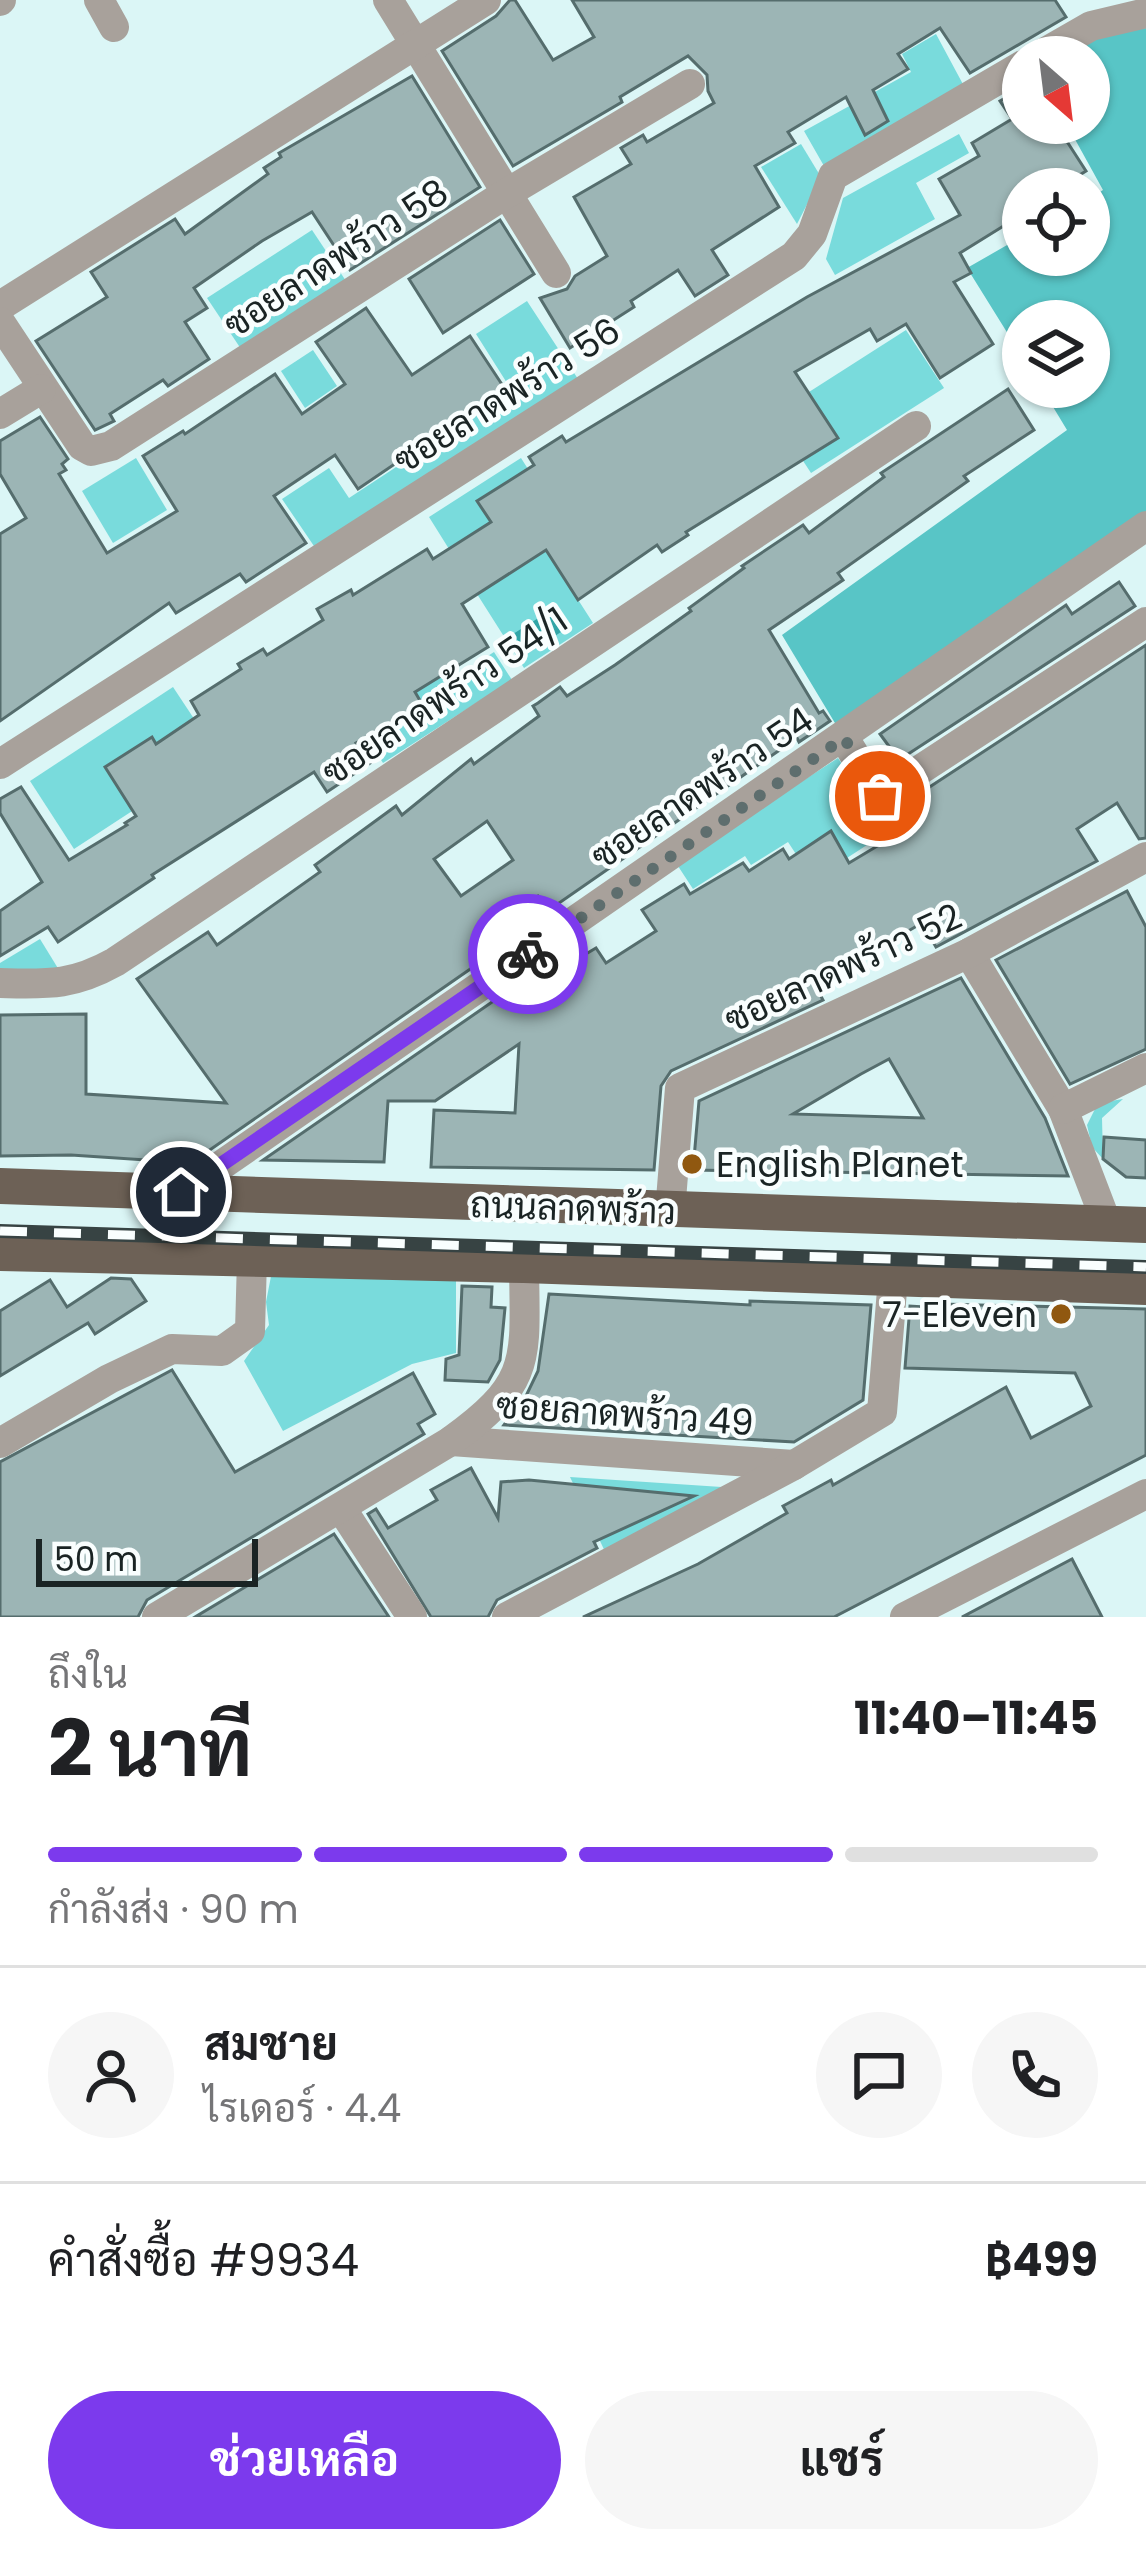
<!DOCTYPE html>
<html lang="th">
<head>
<meta charset="utf-8">
<style>
  :root { --surface:#fff; --page:#f6f6f6; --text:#202124; --muted:#757577; --line:#e0e0e0; --accent:#7c3aed }
  body { margin:0; font-family:Poppins,Sarabun,sans-serif; background:var(--page); color:var(--text); height:100vh; display:flex; flex-direction:column; font-size:45px; white-space:nowrap }
  * { box-sizing:border-box; margin:0 }
  p { font-size:39px; color:var(--muted) }
  .icon { flex:none; width:66px; height:66px; fill:none; stroke:currentColor; stroke-width:2; stroke-linecap:round; stroke-linejoin:round }
  .map { position:relative; height:1617px; overflow:hidden }
  .panel { display:flex; flex-direction:column; background:var(--surface); flex:1 }
  .panel>* { flex:none }
  .needle { width:78px; rotate:152deg }
  .buttons { position:absolute; left:1002px; top:36px; display:grid; gap:24px }
  .buttons a { display:grid; place-items:center; width:108px; height:108px; border-radius:50%; background:var(--surface); box-shadow:0 3px 9px #0004; font-size:60px }
  .scale { position:absolute; left:36px; bottom:30px; width:222px; box-sizing:border-box; padding-left:12px; border:6px solid #1a2424; border-top:0; font-size:33px; line-height:42px; white-space:nowrap; color:#1a2424; -webkit-text-stroke:9px #f9fefe; paint-order:stroke }
  .pin { position:absolute; display:grid; place-items:center; width:102px; height:102px; color:#fff; margin:-51px; border:6px solid #fff; border-radius:50%; box-shadow:0 3px 12px #0007 }
  .courier { position:absolute; display:grid; place-items:center; width:120px; height:120px; margin:-60px; border:9px solid #7c3aed; border-radius:50%; background:#fff; color:#222; box-shadow:0 3px 15px #0007 }
  .headline em { font-style:normal; font-weight:700 }
  .headline div { display:flex; flex-direction:column-reverse }
  .headline { display:flex; align-items:center; justify-content:space-between; height:204px; padding:0 48px }
  h1 { font-size:78px; font-weight:700; line-height:90px }
  .bar { display:grid; grid-template-columns:repeat(4,1fr); gap:18px 12px; align-content:center; height:144px; padding:0 48px }
  .bar i { height:15px; border-radius:9px; background:var(--line) }
  .bar .current { background:var(--accent) }
  .bar p { grid-column:span 4 }
  .line { display:flex; align-items:center; gap:30px; padding:0 48px; border-top:3px solid var(--line) }
  .line div { flex:1 }
  .round { display:grid; place-items:center; flex:none; width:126px; height:126px; border-radius:63px; background:var(--page) }
  .primary-button { display:flex; gap:24px; margin-top:auto; padding:24px 48px }
  .primary-button a { flex:1; height:138px; border-radius:72px; background:var(--accent); color:#fff; font-size:48px; font-weight:700; line-height:138px; text-align:center }
  .primary-button a+a { background:var(--page); color:var(--text) }
  .map>svg:first-child { display:block }
  .green { fill:#79dbdc }
  .forest { fill:#58c5c6 }
  .water { fill:#32a5a7 }
  .building { fill:#9cb5b5; stroke:#556d6d; stroke-width:3; fill-rule:evenodd }
  .lines { fill:none; stroke-linecap:round; stroke-linejoin:round }
  .street { stroke:#a8a19b; stroke-width:30 }
  .primary { stroke:#6d6156; stroke-width:36 }
  .rail-casing { stroke:#374343; stroke-width:14 }
  .rail { stroke:#f9fefe; stroke-width:9; stroke-dasharray:27; stroke-linecap:butt }
  .done { stroke:#5e6e6e; stroke-width:12; stroke-dasharray:0 21.6 }
  .route { stroke:#7c3aed; stroke-width:15 }
  .poi-dot { fill:#905810; stroke:#f9fefe; stroke-width:4.5 }
  .labels { text-anchor:middle; dominant-baseline:central; stroke-width:9; stroke-linejoin:round; paint-order:stroke }
  .street-label { font-size:36px; fill:#1a2424; stroke:#f9fefe }
  .poi-label { font-size:36px; fill:#1a2424; stroke:#f9fefe; text-anchor:start }
</style>
</head>
<body>
<div class="map">
<svg width="1146" height="1617" viewBox="0 0 1146 1617">
  <rect width="100%" height="100%" fill="#dbf6f6"/>
  <g class="green">
    <path d="M936,34L965,88L824,166L804,131L911,72L902,54Z"/>
    <path d="M959,134L969,153L916,183L935,219L835,275L826,259L843,198Z"/>
    <path d="M801,144L821,177L797,224L761,167Z"/>
    <path d="M312,230L348,284L243,352L207,298Z"/>
    <path d="M527,301L578,379L316,549L282,499L329,468L349,498L512,391L476,334Z"/>
    <path d="M906,330L944,388L811,473L773,415Z"/>
    <path d="M313,350L337,386L305,408L281,371Z"/>
    <path d="M136,458L167,510L113,543L82,491Z"/>
    <path d="M521,458L528,469L478,502L491,522L449,549L429,517Z"/>
    <path d="M573,531L550,556L593,623L524,668L477,594Z"/>
    <path d="M494,652L512,680L383,763L336,690L441,664L452,679Z"/>
    <path d="M173,687L218,755L74,849L30,781Z"/>
    <path d="M838,758L887,832L813,880L788,842L751,865L745,856L693,889L676,863Z"/>
    <path d="M40,939L67,983L0,979V963Z"/>
    <path d="M1123,1099L1102,1118L1103,1159L1092,1147L1087,1125L1098,1103Z"/>
    <path d="M274,1261L456,1268V1353L412,1364L283,1431L244,1361L269,1325L266,1302Z"/>
    <path d="M570,1477L737,1488L608,1558Z"/>
  </g>
  <path class="forest" d="M1146,28V526L844,738L782,635L1067,430L1041,387H1089V321H1023V358L967,268L1023,236V255H1089V199L1103,190L1066,123H1089V57H1055L1096,34Z"/>
  <path class="water" d="M548,612L561,632L527,654L513,634Z"/>
  <g class="building">
    <path d="M510,0H515L553,60L594,37L572,0H1055L1066,17L970,73L940,28L898,54L908,69L873,90L888,121L865,135L846,97L788,132L795,143L755,166L779,207L712,250L728,275L695,296L678,270L631,301L634,307L570,348L540,298L567,289L575,276L607,256L574,197L631,164L621,148L643,135L647,142L714,103L708,91L707,75L688,56L620,97L622,102L513,166L442,51L496,16Z"/>
    <path d="M412,76L480,187L350,270L312,212L262,241L194,288L207,308L185,322L209,359L168,386L163,380L110,414L114,421L95,430L36,341L107,297L91,272L175,219L185,234L268,174L264,168L281,157L279,153Z"/>
    <path d="M1023,88V123H1055L1086,171L1057,189H1023V214L960,253L971,273L954,282L993,344L940,378L906,324L877,341L870,329L795,372L838,438L686,532L688,535L662,552L657,545L578,600L546,550L462,604L488,647L415,692L422,704L356,743L370,763L327,792L314,772L152,875L154,878L58,942L48,927L0,956V911L42,882L0,813V799L21,787L69,860L127,825L125,823L136,816L105,767L152,737L156,744L199,715L191,701L241,669L238,664L263,649L267,655L323,620L317,609L351,590L353,595L427,549L433,559L491,522L477,501L534,465L529,457L562,436L566,442L807,297L960,215L939,179L979,156L972,143L1012,119L1000,101Z"/>
    <path d="M500,220L534,274L443,333L409,279Z"/>
    <path d="M366,308L412,375L470,336L505,389L358,489L335,455L274,496L306,543L246,582L240,574L176,613L169,603L0,721V534L26,518L0,474V441L40,417L68,459L62,464L66,470L59,474L107,553L177,511L143,456L183,431L185,434L275,374L302,414L345,384L316,342Z"/>
    <path d="M1008,389L1034,430L964,476L968,481L838,573L843,580L769,630L819,713L823,711L830,721L799,742L797,738L549,910L538,896L477,938L489,956L191,1163L71,1155L0,1156V1015L86,1014V1094L226,1103L137,979L208,932L217,945L320,872L315,865L396,806L402,815L471,759L474,764L539,716L533,706L538,703L560,687L567,696L615,665L691,611L689,608L744,568L742,566L803,525L809,533L884,477L881,473ZM487,821L513,860L461,896L434,859Z"/>
    <path d="M1119,582L1135,606L899,760L880,734L1066,605L1072,614Z"/>
    <path d="M1146,645V838L1139,839L1117,803L1077,829L1097,861L936,947L922,923L815,985L823,1000L671,1071L661,1086L654,1170L431,1167L434,1110L515,1113L519,1044L435,1101H388L384,1162L263,1160L511,989L524,983L527,989L596,948L606,963L656,931L642,910L684,884L690,894L743,863L749,871L783,849L789,859L831,831L849,863L904,830L893,811Z"/>
    <path d="M1127,891L1146,927V1049L1070,1084L996,960Z"/>
    <path d="M961,978L1045,1118L1068,1176L693,1170L699,1101ZM889,1059L923,1118L793,1114L861,1074Z"/>
    <path d="M1104,1137L1146,1140V1178L1126,1177L1103,1159Z"/>
    <path d="M111,1278L131,1279L146,1301L95,1334L88,1323L0,1376V1311L50,1280L67,1307Z"/>
    <path d="M462,1286L492,1287L491,1307L505,1308L500,1360L488,1382L445,1380L446,1359L459,1355Z"/>
    <path d="M549,1294L750,1305V1301L871,1305L863,1400L794,1442L504,1425L526,1396L538,1371Z"/>
    <path d="M941,1304L1146,1309V1455L834,1617H583L698,1564L787,1513L783,1506L831,1480L833,1485L1006,1387L1031,1438L1091,1406L1075,1373L905,1368L910,1306L941,1308Z"/>
    <path d="M172,1370L235,1472L413,1373L435,1414L418,1424L424,1434L147,1600L138,1617H0V1462Z"/>
    <path d="M471,1468L498,1518L501,1482L529,1480L694,1496L594,1542L597,1548L497,1600L488,1617H431L368,1514L376,1509L388,1528L437,1500L431,1490Z"/>
    <path d="M334,1534L389,1617H195Z"/>
    <path d="M1072,1559L1102,1617H962Z"/>
  </g>
  <g class="lines">
    <g class="street">
      <path d="M99,0L114,27"/>
      <path d="M388,0L556,273"/>
      <path d="M0,1L1,0"/>
      <path d="M1037,57L1091,26L1146,13"/>
      <path d="M0,306L486,0"/>
      <path d="M0,322L82,446L91,451L111,446L507,193L690,84"/>
      <path d="M0,414L41,389"/>
      <path d="M844,738L880,796L1146,622"/>
      <path d="M0,764L794,256L812,234L833,176L1023,65"/>
      <path d="M969,953L1063,1109L1107,1224"/>
      <path d="M0,983C48,984 72,986 115,962L916,426"/>
      <path d="M1063,1109L1146,1068"/>
      <path d="M181,1193L1146,526"/>
      <path d="M670,1212L680,1088L969,953L1146,857"/>
      <path d="M451,1441L794,1465"/>
      <path d="M0,1443L109,1379L172,1349L222,1351L250,1331L252,1259"/>
      <path d="M341,1508L412,1617"/>
      <path d="M157,1617L451,1441C533,1382 525,1360 524,1265"/>
      <path d="M507,1617L794,1465L882,1412L893,1278"/>
      <path d="M905,1617L1146,1494"/>
    </g>
    <g class="primary">
      <path d="M0,1186L1146,1225"/>
      <path d="M0,1253L524,1265L1146,1287"/>
    </g>
    <defs>
      <path id="rail" d="M0,1231L1146,1267"/>
    </defs>
    <use href="#rail" class="rail-casing"/>
    <use href="#rail" class="rail"/>
  </g>
  <g class="lines">
    <path class="done" d="M528,954L844,738L880,796"/>
    <path class="route" d="M181,1192L528,954"/>
  </g>
  <g class="poi-dot">
    <circle cx="692" cy="1164" r="12"/>
    <circle cx="1061" cy="1314" r="12"/>
  </g>
  <g class="labels">
    <g class="street-label">
      <text transform="translate(336 258) rotate(-33)">ซอยลาดพร้าว 58</text>
      <text transform="translate(507 395) rotate(-32)">ซอยลาดพร้าว 56</text>
      <text transform="translate(445 696) rotate(-34)">ซอยลาดพร้าว 54/1</text>
      <text transform="translate(702 788) rotate(-34)">ซอยลาดพร้าว 54</text>
      <text transform="translate(843 968) rotate(-25)">ซอยลาดพร้าว 52</text>
      <text transform="translate(573 1208) rotate(2)">ถนนลาดพร้าว</text>
      <text transform="translate(625 1414) rotate(4)">ซอยลาดพร้าว 49</text>
    </g>
    <g class="poi-label">
      <text x="716" y="1164">English Planet</text>
      <text x="1037" y="1314" text-anchor="end">7-Eleven</text>
    </g>
  </g>
</svg>
<div class="buttons">
<a><svg class="needle" viewBox="-14 -14 28 28"><path d="M0-13l5 13h-10z" fill="#e53935"/><path d="M0 13l5-13h-10z" fill="#757577"/></svg></a>
<a><svg class="icon" aria-label="locate" viewBox="0 0 24 24"><circle cx="12" cy="12" r="6"/><path d="M12 2v4M12 18v4M2 12h4M18 12h4"/></svg></a>
<a><svg class="icon" aria-label="layers" viewBox="0 0 24 24"><path d="M12 4l9 5-9 5-9-5zM3 14l9 5 9-5"/></svg></a>
</div>
<div class="scale">50 m</div>
<div class="pin" style="left:880px;top:796px;background:#ea580c"><svg class="icon" aria-label="bag" viewBox="0 0 24 24"><path d="M5 8h14l-1 12H6zM9 8a3 3 0 0 1 6 0"/></svg></div>
<div class="pin" style="left:181px;top:1192px;background:#1f2937"><svg class="icon" aria-label="home" viewBox="0 0 24 24"><path d="M3 11l9-7 9 7M6 9v11h12V9"/></svg></div>
<div class="courier" style="left:528px;top:954px"><svg class="icon" aria-label="bike" viewBox="0 0 24 24"><circle cx="6" cy="16" r="4"/><circle cx="18" cy="16" r="4"/><path d="M6 16l4-8h5l3 8M10 8l3 8H6M13 5h3"/></svg></div>
</div>
<section class="panel">
<div class="headline"><div><h1>2 นาที</h1><p>ถึงใน</p></div><em>11:40–11:45</em></div>
<div class="bar"><i class="current"></i><i class="current"></i><i class="current"></i><i></i><p>กำลังส่ง · 90 m</p></div>
<div class="line" style="height:216px"><a class="round"><svg class="icon" aria-label="person" viewBox="0 0 24 24"><circle cx="12" cy="8" r="4"/><path d="M4 21q1-7 8-7t8 7"/></svg></a><div><b>สมชาย</b><p>ไรเดอร์ · 4.4</p></div><a class="round"><svg class="icon" aria-label="chat" viewBox="0 0 24 24"><path d="M4 5h16v11H9l-5 4z"/></svg></a><a class="round"><svg class="icon" aria-label="phone" viewBox="0 0 24 24"><path d="M5 4h4l2 5-3 2q2 4 5 5l2-3 5 2v4C11 20 4 13 5 4z"/></svg></a></div>
<div class="line" style="height:156px"><div>คำสั่งซื้อ #9934</div><b>฿499</b></div>
<div class="primary-button"><a>ช่วยเหลือ</a><a>แชร์</a></div>
</section>
</body>
</html>
